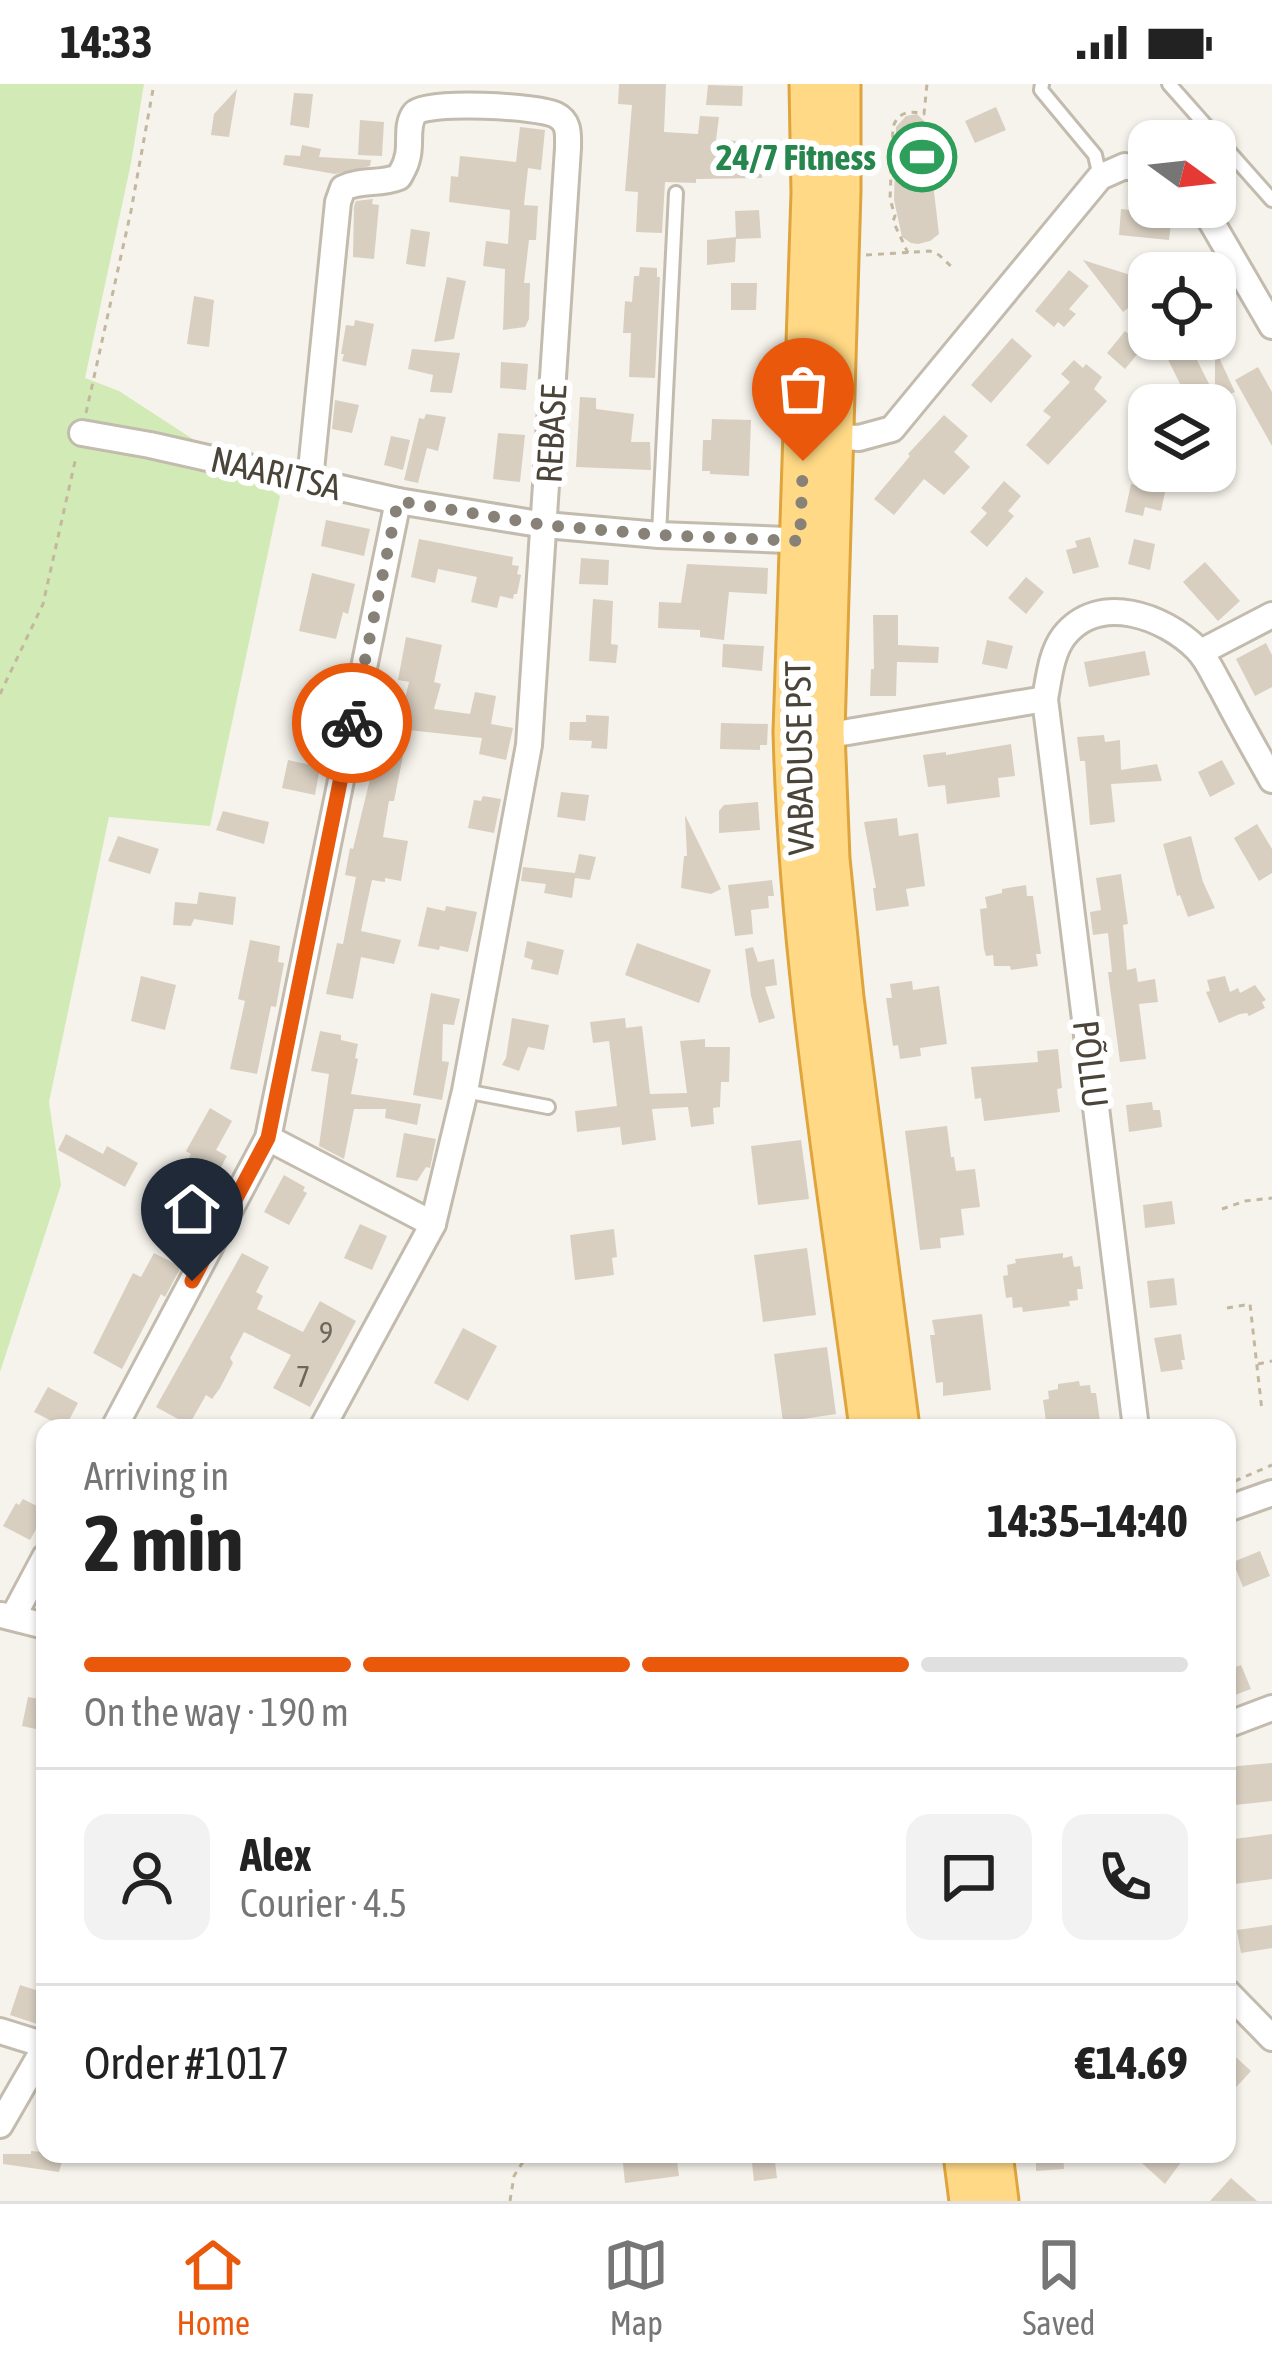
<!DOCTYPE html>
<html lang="en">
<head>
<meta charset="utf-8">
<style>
  :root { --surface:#fff; --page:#f2f2f2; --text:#222; --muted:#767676; --line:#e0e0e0; --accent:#ea580c }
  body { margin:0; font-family:"Asap Condensed",sans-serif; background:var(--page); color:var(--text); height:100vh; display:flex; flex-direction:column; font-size:45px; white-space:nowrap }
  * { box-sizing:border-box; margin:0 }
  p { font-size:39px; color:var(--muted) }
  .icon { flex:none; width:66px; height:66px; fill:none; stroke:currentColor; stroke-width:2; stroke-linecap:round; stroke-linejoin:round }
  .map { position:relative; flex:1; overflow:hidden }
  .panel { position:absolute; left:36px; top:1335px; width:1200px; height:744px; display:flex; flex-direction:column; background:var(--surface); border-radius:24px; box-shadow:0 3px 9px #0004 }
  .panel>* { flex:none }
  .needle { width:78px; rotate:105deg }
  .fabs { position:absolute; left:1128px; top:36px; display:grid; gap:24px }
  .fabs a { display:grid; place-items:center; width:108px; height:108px; border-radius:24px; background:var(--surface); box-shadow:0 3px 9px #0004; font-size:60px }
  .pin { position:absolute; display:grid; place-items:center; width:102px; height:102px; color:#fff; margin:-123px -51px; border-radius:50% 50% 50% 0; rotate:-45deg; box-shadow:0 0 12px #0007 }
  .pin .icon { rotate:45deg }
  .courier { position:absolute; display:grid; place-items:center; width:120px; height:120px; margin:-60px; border:9px solid #ea580c; border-radius:50%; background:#fff; color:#222; box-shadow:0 3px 15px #0007 }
  .headline em { font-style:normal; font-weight:700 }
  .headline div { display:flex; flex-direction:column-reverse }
  .headline { display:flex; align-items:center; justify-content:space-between; height:204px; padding:0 48px }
  h1 { font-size:78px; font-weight:700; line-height:90px }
  .bar { display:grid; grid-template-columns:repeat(4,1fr); gap:18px 12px; align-content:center; height:144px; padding:0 48px }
  .bar i { height:15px; border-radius:9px; background:var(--line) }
  .bar .on { background:var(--accent) }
  .bar p { grid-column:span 4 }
  .line { display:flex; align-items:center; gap:30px; padding:0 48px; border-top:3px solid var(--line) }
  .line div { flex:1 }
  .round { display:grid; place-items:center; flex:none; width:126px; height:126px; border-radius:24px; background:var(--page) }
  .status { display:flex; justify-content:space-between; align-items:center; height:84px; padding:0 60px; background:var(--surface); direction:ltr }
  .status svg { height:33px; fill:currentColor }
  .tabs { display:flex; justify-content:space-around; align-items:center; height:168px; border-top:3px solid var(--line); background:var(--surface); font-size:33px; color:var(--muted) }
  .tabs a { display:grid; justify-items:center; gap:6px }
  .tabs .on { color:var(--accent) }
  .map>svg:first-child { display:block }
  .green { fill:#d2eab5 }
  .building { fill:#d8cfc1 }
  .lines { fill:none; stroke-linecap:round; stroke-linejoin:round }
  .service-casing { stroke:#c2bbae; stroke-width:18 }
  .minor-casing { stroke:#c2bbae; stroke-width:30 }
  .trunk-casing { stroke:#e0a43c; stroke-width:45 }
  .path { stroke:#c4b79f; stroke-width:3; stroke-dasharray:6 6; stroke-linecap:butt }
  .service { stroke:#fff; stroke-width:12 }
  .minor { stroke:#fff; stroke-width:24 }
  .trunk { stroke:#ffd985; stroke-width:39 }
  .done { stroke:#878178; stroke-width:12; stroke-dasharray:0 21.6 }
  .route { stroke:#ea580c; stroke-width:15 }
  .labels { text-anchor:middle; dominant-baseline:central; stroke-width:12; stroke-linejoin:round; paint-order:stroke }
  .number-label { font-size:30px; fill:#6e675b }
  .leisure-label { font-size:36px; font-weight:bold; fill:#27864d; stroke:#fff; text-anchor:end }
  .street-label { font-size:36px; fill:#4b4439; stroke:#fff }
</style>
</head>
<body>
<div class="status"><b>14:33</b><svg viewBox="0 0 49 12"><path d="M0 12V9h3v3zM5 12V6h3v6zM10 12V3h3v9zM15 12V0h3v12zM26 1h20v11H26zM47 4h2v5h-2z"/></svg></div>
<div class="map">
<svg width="1272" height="2117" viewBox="0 0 1272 2117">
  <rect width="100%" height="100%" fill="#f6f3ec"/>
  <path class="green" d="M0,0H144L131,79L85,294L119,307L280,412L210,742L109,733L49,1018L61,1101L0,1288Z"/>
  <g class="building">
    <path d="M619,0H666L664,48L698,50L700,32L719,33L716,56L763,58L762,94L696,95V99L665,98L662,149L636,148L638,108L625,107L632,21L618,20Z"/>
    <path d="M708,1L743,2L742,22L706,21Z"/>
    <path d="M237,5L229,53L211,51L214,30Z"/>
    <path d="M294,9L313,10L309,44L290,41Z"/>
    <path d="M996,23L1006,46L975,59L965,37Z"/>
    <path d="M917,30L950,63V74L932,91L939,150L930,157L918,160L911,159L902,153L894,116L896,43L906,32Z"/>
    <path d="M360,36L384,38L382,72L358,71Z"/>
    <path d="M520,43L545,46L541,86L528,84L524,121L538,122L536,156H529L524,199H530L529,235L525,243L503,246L505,185L483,182L486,157L508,160L510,126L449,118L451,92L458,93L460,72L516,78Z"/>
    <path d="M302,61L321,65L319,73L371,76L370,82L335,90L283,81L285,71L300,72Z"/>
    <path d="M373,115L372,120L379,121L374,175L353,173L354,122L356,117Z"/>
    <path d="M1121,125L1172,131L1169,156L1119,151Z"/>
    <path d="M759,126L761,154L736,155L735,178L707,181V156L736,153L735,127Z"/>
    <path d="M411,145L430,148L425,183L406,180Z"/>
    <path d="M1083,176L1146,196L1141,214L1123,228Z"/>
    <path d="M640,183L657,184V193H660L655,294L629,293L631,249H623L625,217L632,218L634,192H639Z"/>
    <path d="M1069,186L1089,202L1069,225L1076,230L1064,243L1058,238L1054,243L1035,227Z"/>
    <path d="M447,193L466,197L460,225L454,255L434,258Z"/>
    <path d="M731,199H757L756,226H731Z"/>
    <path d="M1215,203L1235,240L1215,251Z"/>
    <path d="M194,212L214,216L209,263L187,260Z"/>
    <path d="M355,236L374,240L366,282L342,277L344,270H341L346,241L354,242Z"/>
    <path d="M1125,247L1144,262L1125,285L1107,269Z"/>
    <path d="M1012,254L1032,272L991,319L971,301Z"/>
    <path d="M1158,255H1180L1184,263L1189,260L1215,312V265L1235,308L1207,321H1176L1170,309L1182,304Z"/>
    <path d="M412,265L460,269L452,309L430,308L433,291L408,285Z"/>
    <path d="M1074,276L1083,284L1086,280L1102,293L1094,305L1107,317L1048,381L1026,361L1051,333L1043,327L1070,298L1061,290Z"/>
    <path d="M501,278L528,280L526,306L500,304Z"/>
    <path d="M1258,283L1272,308V362L1235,296Z"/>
    <path d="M580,313L596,314V325L634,330L631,358H650L651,386L576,383Z"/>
    <path d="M335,316L359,321L352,349L332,345Z"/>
    <path d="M426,330L446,333L438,367L427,364L418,399L404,396L419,334L424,335Z"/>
    <path d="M944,331L968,352L954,368L970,383L944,411L924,395L894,431L874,415L910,372L908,370Z"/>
    <path d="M712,335L751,336L749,392L710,390V387H702L703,356H711Z"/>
    <path d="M498,349L525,351L520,398L493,395Z"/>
    <path d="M391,352L410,356L403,386L384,381Z"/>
    <path d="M1004,397L1021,412L1008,427L1014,432L987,463L970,448L987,429L981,424Z"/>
    <path d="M1131,400L1165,408L1161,427L1145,423L1143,432L1125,428Z"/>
    <path d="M326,436L370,445L364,472L321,462Z"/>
    <path d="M1090,453L1099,483L1073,490L1066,466L1077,463L1075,457Z"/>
    <path d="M419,455L513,473L512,481L519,482L517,490L521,491L517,510H514L513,515L500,512L497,524L471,518L477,493L438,485L435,499L411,493Z"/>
    <path d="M1134,455L1155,460L1150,486L1128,480Z"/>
    <path d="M581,474L609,476L608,501L579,500Z"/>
    <path d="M1205,478L1240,517L1218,537L1183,498Z"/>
    <path d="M687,480L768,484L767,510L729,508L724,556L700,553V546L658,544L659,518L681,519Z"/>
    <path d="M312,489L355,500L348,530L343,528L336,555L299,547Z"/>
    <path d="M1026,493L1044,508L1026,530L1008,514Z"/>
    <path d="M593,515L613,517L611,560L618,561L616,579L589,577Z"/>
    <path d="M873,531H898V561L939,563L938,579L897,578L896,612H870L871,585H874Z"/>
    <path d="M406,553L442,561L434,598L441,600L434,625L470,630L475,608L496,612L491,640L513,644L506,676L479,670L482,654L408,646L394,717H389L383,753L408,757L401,797L385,794V798L372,796L361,847L401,856L394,880L361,873L353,915L326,910L337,859L343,860L356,793L345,791L350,764L353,765L386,629L401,632L409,598L398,596Z"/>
    <path d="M987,556L1013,562L1007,585L982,580Z"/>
    <path d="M1266,559L1272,571V603L1255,612L1236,575Z"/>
    <path d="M723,560L764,562L762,587L722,583Z"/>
    <path d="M1145,567L1150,591L1089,603L1084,578Z"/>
    <path d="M306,606L333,611L326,647L298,643Z"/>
    <path d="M586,631L609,632L607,665L591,664L592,657L569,656L570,638H586Z"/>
    <path d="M721,639L768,640L767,661H760V666L720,665Z"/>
    <path d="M1104,651L1105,658L1120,656L1121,686L1157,680L1162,697L1111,700L1115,738L1090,741L1085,677H1080L1077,653Z"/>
    <path d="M1011,660L1015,692L998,694L1000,713L947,720L945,701L928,703L923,671L946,668V671Z"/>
    <path d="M288,676L320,683L315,711L282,704Z"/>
    <path d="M1222,676L1235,700L1210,713L1198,688Z"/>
    <path d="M561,708L589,711L585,737L557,733Z"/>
    <path d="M483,712L501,715L494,749L468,744L474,716L481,717Z"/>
    <path d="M758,718L760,746L719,749V727L724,721Z"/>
    <path d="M223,727L269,738L264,760L216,746Z"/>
    <path d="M685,731L721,805L711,810L681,804L684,772H687Z"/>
    <path d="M897,734L899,752L918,749L925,802L906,805L909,822L876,827L873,804H876L864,738Z"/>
    <path d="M1257,740L1272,765V789L1259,797L1234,754Z"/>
    <path d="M118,752L159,765L150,790L108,777Z"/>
    <path d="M1191,752L1203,798L1215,824L1188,833L1180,811L1177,812L1163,760Z"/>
    <path d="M579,770L596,773L590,796L575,794L572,814L544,809L546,800L521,797L523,783L575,789Z"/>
    <path d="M1121,790L1128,840L1123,841L1127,886L1136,884L1138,898L1155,895L1158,918L1139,920L1146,975L1120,978L1108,888H1112L1108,849L1093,851L1090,828L1101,826L1096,794Z"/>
    <path d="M772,796L774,812H768L769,824L751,826L753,850L735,852L728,801Z"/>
    <path d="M1026,801L1027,812H1033L1041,870H1036L1038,882L1011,886L1010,882H994L993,871L986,872L984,865L980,825L987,824L985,813L1002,809V805Z"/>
    <path d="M199,808L236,813L233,841L194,835L191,842L173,841L175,818L197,820Z"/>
    <path d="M446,822L477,828L468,868L440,862L439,866L418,862L427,823L445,827Z"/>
    <path d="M250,856L280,862L278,878L284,879L276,923L271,922L257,990L230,985L245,917L238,915Z"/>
    <path d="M527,857L564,866L558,891L531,885L533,876L524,873Z"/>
    <path d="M637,859L711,886L699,919L625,891Z"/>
    <path d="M753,863L758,878L774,875L777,901L765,903L775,934L759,939L751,912L745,865Z"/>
    <path d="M141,892L176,901L165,946L131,937Z"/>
    <path d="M1225,892L1230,908L1238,904L1240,909L1255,901L1266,916L1262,918L1265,924L1249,932L1247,929L1240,930L1219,939L1206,908L1210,907L1207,896Z"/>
    <path d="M912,897L913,906L939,902L947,960L920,964L921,972L900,975L898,961L893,962L886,914H892L890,900Z"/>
    <path d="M431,909L460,915L454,941L443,940L442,977L449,978L442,1016L413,1011Z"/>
    <path d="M512,934L549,941L544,966L528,963L519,987L502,981L506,974Z"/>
    <path d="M625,934L626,944L642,942L650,1010L687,1009L680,957L705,955V963H730L729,998H721L720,1023L713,1024L714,1040L691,1043L688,1023L652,1025L656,1056L622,1061L620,1043L577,1048L575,1027L617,1022L609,957L593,959L590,938Z"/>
    <path d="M320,947L341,951V956L358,960L355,974L358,975L351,1010L387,1015V1019V1015L421,1020L417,1041L385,1034L386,1025H354L344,1075L319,1062L329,990L311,987Z"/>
    <path d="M1058,965L1062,1004L1057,1005L1060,1028L984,1037L981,1014L975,1015L971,983L1038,978L1037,967Z"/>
    <path d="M1152,1018L1153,1026H1160L1162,1043L1129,1048L1126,1021Z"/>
    <path d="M210,1024L232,1037L216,1066L227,1072L213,1098L207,1094L192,1122L169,1109L191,1070L186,1067Z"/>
    <path d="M947,1042L951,1073H954L956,1087L975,1085L980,1123L961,1125L964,1151L940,1154L941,1164L920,1166L905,1047Z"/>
    <path d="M404,1049L436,1055L430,1084L426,1083L417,1097L396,1093Z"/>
    <path d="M66,1050L103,1070L107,1062L138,1079L125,1103L58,1066Z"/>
    <path d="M801,1056L809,1115L758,1121L751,1062Z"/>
    <path d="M284,1091L305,1103L303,1107L307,1109L289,1141L264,1128Z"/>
    <path d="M1172,1117L1175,1140L1145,1144L1143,1121Z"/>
    <path d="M360,1140L387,1152L372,1186L344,1174Z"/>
    <path d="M614,1145L617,1173L612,1174L614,1191L575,1196L570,1151Z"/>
    <path d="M807,1164L816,1231L763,1238L754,1171Z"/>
    <path d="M154,1169L181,1183L165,1213L161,1210L122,1285L93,1269L133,1189L141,1193Z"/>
    <path d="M242,1169L269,1183L256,1208L263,1212L257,1225L303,1248L320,1217L356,1237L310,1323L273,1304L291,1271L244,1248L230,1274L233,1279L220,1304L212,1315L206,1311L189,1341L156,1323Z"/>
    <path d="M1063,1169V1174L1072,1172L1074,1183L1080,1182L1083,1205H1077L1078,1216L1069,1217L1070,1222L1023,1228L1022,1223L1013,1224L1012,1213L1006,1214L1003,1192L1008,1191L1007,1181L1016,1179L1015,1175Z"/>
    <path d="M1174,1194L1177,1221L1150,1224L1147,1197Z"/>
    <path d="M982,1230L991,1306L943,1312V1298L936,1299L930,1251H935L932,1236Z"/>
    <path d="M463,1244L497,1262L468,1317L434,1299Z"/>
    <path d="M1181,1250L1185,1276H1181L1183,1285L1161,1288L1154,1254Z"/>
    <path d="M827,1263L836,1330L783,1338L774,1270Z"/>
    <path d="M1079,1297L1080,1302L1090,1301L1091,1309H1096L1101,1344H1047L1043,1316L1049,1315L1048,1307L1058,1305V1300Z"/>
    <path d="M48,1303L78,1319L65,1344L34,1328Z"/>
    <path d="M23,1415L41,1424L36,1434L39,1440L30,1456L3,1442L16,1419L19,1421Z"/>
    <path d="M1260,1467L1270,1492L1243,1503L1233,1478Z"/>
    <path d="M1241,1581L1251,1605L1227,1614V1586Z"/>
    <path d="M28,1613L45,1616V1647L22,1642Z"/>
    <path d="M1272,1679V1717L1235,1721L1233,1710L1227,1711V1683Z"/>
    <path d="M1272,1750V1795L1227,1801V1756Z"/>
    <path d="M1272,1841V1864L1241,1869L1237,1846Z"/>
    <path d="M20,1901L45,1909L37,1940L10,1931Z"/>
    <path d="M1227,1965L1251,1987L1227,2013Z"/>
    <path d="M31,2067L64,2070L59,2088L3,2080V2070H31Z"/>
    <path d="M622,2070H676L679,2092L625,2099Z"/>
    <path d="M751,2070H774L777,2094L754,2097Z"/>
    <path d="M1036,2070H1063L1064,2085L1036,2087Z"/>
    <path d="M1132,2070H1187L1165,2100Z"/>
    <path d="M1231,2094L1257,2117H1210Z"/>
  </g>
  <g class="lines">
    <defs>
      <g id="service">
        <path d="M1042,0L1041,6L1095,71L1100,93"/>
        <path d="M1169,0L1272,116"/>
        <path d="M659,450L676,109"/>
        <path d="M465,1007L548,1023"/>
      </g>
      <g id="minor">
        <path d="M1200,123L1208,132L1272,242"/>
        <path d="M82,349L150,361L398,417L545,441L659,451L814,457"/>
        <path d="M825,352L859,354L892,345L1100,93L1125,82L1149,88"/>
        <path d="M310,396L338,118L343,104C362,95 379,101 399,93C402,87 406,81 407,75C412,61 405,41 415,29C426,16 540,22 556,31C570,38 568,51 568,64L529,661L465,1007L433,1140L322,1344"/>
        <path d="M1201,568L1272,531"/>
        <path d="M811,648L842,649L1045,615"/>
        <path d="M268,1054L433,1140"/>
        <path d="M114,1344L268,1054L398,417"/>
        <path d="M1136,1344L1045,615C1049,594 1051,569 1064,552C1099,508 1164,532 1197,565C1208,576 1214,592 1222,605C1238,636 1255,666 1272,696"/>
        <path d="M1227,1425L1272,1409"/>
        <path d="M1,1531L45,1542"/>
        <path d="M13,1533L45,1473"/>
        <path d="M1227,1641L1272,1624"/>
        <path d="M1227,1908L1272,1954"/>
        <path d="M0,1947L45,1961"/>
        <path d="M0,2041L45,1963"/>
      </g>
      <g id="trunk">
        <path d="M810,0L812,109L794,648C800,881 840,1113 870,1344"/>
        <path d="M840,0V107L824,648L829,775L843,914L899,1344"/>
        <path d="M964,2070L970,2117"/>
        <path d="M992,2070L998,2117"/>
      </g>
    </defs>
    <use href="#service" class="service-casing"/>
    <use href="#minor" class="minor-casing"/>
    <use href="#trunk" class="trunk-casing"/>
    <g class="path">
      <path d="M908,169L893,137L895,132L890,115L893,43C898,28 910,26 924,30L927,0"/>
      <path d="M866,171L930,167L939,171L955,186"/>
      <path d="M86,329L131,127L154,0"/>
      <path d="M0,610L43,520L76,373"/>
      <path d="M1222,1125L1245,1117L1272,1114"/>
      <path d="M1227,1224L1250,1220L1262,1327"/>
      <path d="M1258,1280L1272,1277"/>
      <path d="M1235,1397L1272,1381"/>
      <path d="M510,2117L514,2092L528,2070"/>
    </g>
    <use href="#service" class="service"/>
    <use href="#minor" class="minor"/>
    <use href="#trunk" class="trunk"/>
  </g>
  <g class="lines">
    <path class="done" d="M352,639L398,417L545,441L659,451L800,457L803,377"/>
    <path class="route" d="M192,1197L268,1054L352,639"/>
  </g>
  <defs>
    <symbol id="stadium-ring" viewBox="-11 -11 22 22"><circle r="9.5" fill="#fff" stroke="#2e9e5b" stroke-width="1.5"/><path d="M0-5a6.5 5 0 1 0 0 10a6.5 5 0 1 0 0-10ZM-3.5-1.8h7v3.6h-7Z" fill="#2e9e5b"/></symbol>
  </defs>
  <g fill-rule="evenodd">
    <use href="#stadium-ring" x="884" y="35" width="76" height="76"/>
  </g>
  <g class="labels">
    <g class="number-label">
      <text x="326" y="1248">9</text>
      <text x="303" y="1292">7</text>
    </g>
    <g class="leisure-label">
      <text x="876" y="73">24/7 Fitness</text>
    </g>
    <g class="street-label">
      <text transform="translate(551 350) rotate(-87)">REBASE</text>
      <text transform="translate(276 389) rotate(13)">NAARITSA</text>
      <text transform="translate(799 674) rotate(-91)">VABADUSE PST</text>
      <text transform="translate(1091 980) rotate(83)">PÕLLU</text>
    </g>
  </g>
</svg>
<div class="fabs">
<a><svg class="needle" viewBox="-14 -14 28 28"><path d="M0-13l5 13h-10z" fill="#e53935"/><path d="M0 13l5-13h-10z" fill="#767676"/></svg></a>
<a><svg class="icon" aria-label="locate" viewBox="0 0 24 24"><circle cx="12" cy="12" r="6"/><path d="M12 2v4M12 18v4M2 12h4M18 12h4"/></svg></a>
<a><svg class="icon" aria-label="layers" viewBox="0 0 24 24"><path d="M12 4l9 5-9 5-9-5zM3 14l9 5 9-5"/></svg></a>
</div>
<div class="pin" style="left:803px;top:377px;background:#ea580c"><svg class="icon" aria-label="bag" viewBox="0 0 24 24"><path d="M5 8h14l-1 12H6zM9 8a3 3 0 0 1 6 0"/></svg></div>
<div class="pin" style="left:192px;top:1197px;background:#1f2937"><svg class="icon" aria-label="home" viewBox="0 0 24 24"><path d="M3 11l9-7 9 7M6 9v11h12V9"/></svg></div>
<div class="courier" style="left:352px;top:639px"><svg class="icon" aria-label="bike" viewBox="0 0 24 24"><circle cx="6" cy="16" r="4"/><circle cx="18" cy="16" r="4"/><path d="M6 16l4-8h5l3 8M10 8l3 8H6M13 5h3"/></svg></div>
<section class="panel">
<div class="headline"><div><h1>2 min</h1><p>Arriving in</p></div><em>14:35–14:40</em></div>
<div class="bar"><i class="on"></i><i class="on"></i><i class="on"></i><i></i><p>On the way · 190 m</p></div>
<div class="line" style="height:216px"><a class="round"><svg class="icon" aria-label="person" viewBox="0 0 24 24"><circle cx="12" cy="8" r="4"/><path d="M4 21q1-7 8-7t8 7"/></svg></a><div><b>Alex</b><p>Courier · 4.5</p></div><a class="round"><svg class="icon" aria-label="chat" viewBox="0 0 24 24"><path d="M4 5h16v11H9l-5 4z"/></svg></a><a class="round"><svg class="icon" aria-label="phone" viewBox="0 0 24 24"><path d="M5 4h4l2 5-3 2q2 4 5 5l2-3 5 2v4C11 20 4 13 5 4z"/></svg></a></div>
<div class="line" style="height:156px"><div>Order #1017</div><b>€14.69</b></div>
</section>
</div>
<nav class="tabs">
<a class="on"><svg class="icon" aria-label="home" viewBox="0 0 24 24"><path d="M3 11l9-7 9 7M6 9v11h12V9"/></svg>Home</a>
<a><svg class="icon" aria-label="map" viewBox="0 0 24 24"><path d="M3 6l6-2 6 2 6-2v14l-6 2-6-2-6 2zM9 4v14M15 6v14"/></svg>Map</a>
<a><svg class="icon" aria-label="saved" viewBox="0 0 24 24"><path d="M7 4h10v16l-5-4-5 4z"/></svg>Saved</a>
</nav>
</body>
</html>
